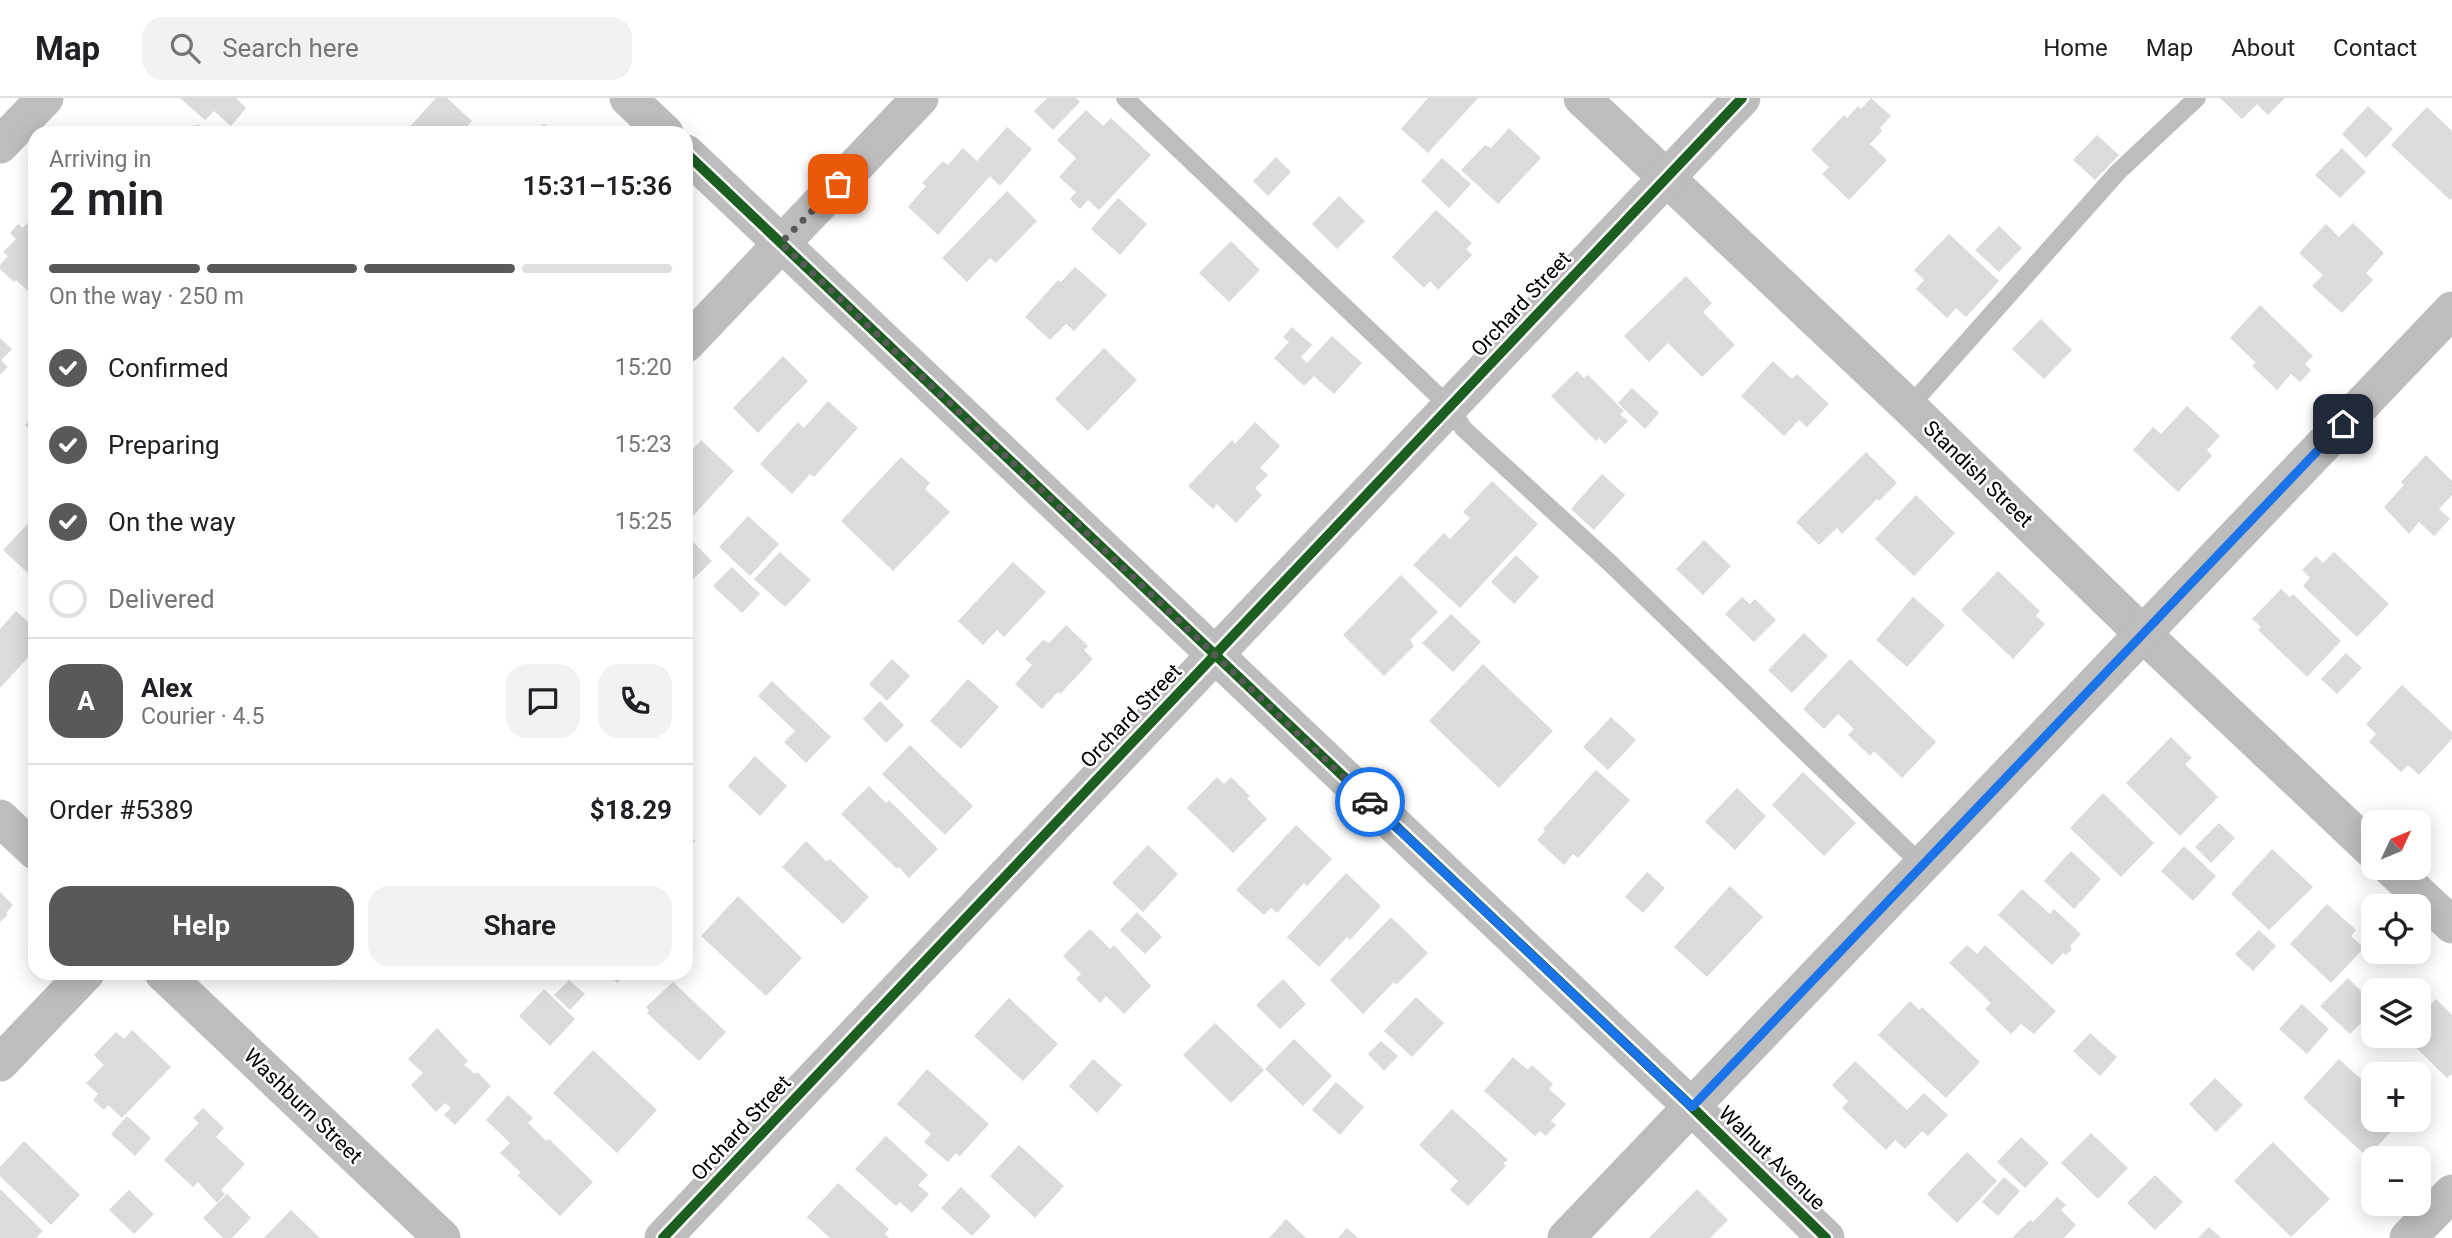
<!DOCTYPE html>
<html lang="en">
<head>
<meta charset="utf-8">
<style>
  :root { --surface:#fff; --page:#f2f2f2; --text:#202124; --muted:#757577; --line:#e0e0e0; --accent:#595959 }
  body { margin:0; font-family:Roboto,sans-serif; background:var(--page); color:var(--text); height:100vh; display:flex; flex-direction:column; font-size:26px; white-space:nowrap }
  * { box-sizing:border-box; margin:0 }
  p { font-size:23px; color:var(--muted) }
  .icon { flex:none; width:38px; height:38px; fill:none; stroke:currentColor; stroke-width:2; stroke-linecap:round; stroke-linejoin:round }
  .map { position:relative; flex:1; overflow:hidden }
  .side { position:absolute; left:28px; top:28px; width:665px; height:854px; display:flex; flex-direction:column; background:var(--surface); border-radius:21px; box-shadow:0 4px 18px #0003 }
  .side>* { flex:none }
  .needle { width:46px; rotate:46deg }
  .controls { position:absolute; left:2361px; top:712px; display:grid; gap:14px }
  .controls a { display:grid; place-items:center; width:70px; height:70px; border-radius:14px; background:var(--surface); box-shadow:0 4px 18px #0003; font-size:35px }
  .pin { position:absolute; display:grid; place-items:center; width:60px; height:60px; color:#fff; margin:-30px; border-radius:14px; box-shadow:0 4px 10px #0006 }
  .courier { position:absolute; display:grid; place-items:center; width:70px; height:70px; margin:-35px; border:5px solid #1a73e8; border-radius:50%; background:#fff; color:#222; box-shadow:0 2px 9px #0007 }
  .headline em { font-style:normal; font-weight:600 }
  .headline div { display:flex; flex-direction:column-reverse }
  .headline { display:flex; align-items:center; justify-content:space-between; height:119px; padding:0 21px }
  h1 { font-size:46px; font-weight:600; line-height:52px }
  .bar { display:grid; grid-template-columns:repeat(4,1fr); gap:10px 7px; align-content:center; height:84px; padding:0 21px }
  .bar i { height:9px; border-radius:5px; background:var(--line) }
  .bar .current { background:var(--accent) }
  .bar p { grid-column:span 4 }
  .line { display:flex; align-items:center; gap:18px; padding:0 21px; border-top:2px solid var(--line) }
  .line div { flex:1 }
  .round { display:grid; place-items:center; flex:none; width:74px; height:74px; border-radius:21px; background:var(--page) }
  ol { padding:0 21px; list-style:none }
  li { display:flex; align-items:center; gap:21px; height:77px }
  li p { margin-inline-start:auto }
  li .icon { padding:7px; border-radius:50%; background:var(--accent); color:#fff; stroke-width:4 }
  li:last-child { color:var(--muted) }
  li i { width:38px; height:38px; border:4px solid var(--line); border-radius:50% }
  .action { display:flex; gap:14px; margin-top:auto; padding:14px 21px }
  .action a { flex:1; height:80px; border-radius:21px; background:var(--accent); color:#fff; font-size:28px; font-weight:600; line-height:80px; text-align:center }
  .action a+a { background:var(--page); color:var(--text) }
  header { display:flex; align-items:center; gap:42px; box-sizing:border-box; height:98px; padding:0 35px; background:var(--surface); border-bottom:2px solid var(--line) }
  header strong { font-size:33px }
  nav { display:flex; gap:38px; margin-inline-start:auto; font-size:24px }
  .search { width:490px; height:63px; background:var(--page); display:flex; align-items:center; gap:18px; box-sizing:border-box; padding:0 24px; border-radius:21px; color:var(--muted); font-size:26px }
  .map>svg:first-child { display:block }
  .building { fill:#dbdbdb }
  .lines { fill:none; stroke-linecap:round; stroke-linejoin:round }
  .service { stroke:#bdbdbd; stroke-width:18 }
  .minor { stroke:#bdbdbd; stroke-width:37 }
  .cycleway-casing { stroke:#fff; stroke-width:15 }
  .cycleway { stroke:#1b5e20; stroke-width:10 }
  .done { stroke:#595959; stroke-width:7; stroke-dasharray:0 12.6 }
  .route { stroke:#1a73e8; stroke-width:9 }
  .labels { text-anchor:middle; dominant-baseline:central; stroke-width:5; stroke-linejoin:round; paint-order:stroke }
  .street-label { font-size:21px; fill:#000; stroke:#fff }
</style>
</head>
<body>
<header>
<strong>Map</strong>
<div class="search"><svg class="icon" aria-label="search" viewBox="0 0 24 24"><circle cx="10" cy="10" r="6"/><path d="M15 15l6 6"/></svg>Search here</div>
<nav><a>Home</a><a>Map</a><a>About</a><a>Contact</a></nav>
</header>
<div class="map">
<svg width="2452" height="1140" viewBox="0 0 2452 1140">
  <rect width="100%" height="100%" fill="#fff"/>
  <g class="building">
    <path d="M180,0H236L246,10L231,28L214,13L205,22Z"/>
    <path d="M436,0H447L472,23L461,35H404Z"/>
    <path d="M1047,0H1076L1080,4L1053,32L1034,13Z"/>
    <path d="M1428,0H1478L1428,55L1401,31Z"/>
    <path d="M1871,0L1891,18L1880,30L1882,33L1870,46L1887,62L1849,102L1822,76L1829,69L1811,52L1844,17L1847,20L1858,8L1861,11Z"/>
    <path d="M2220,0H2285L2268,17L2257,6L2242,21Z"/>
    <path d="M2368,8L2393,31L2366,60L2342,36Z"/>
    <path d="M2427,9L2452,33V100L2450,102L2391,47Z"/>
    <path d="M1086,12L1103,28L1111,20L1151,57L1099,112L1088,102L1080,111L1070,101L1076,94L1059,79L1076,60L1057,42Z"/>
    <path d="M198,26L207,35H189Z"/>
    <path d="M544,26L554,35H535Z"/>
    <path d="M1007,29L1032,51L1000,88L990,78L938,137L908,109L926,88L922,85L943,63L948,67L963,50L977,63Z"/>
    <path d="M1509,30L1541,60L1498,106L1461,72L1485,47L1491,50Z"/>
    <path d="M2097,37L2119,57L2095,82L2073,62Z"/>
    <path d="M2342,50L2366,74L2340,100L2315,77Z"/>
    <path d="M1276,59L1291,74L1268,98L1253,83Z"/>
    <path d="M1442,60L1471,86L1449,110L1421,83Z"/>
    <path d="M1007,93L1037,123L996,165L990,160L967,184L942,160Z"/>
    <path d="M1339,98L1365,123L1337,151L1312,126Z"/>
    <path d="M1118,100L1147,126L1120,157L1091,131Z"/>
    <path d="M1436,112L1472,145L1466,151L1472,157L1438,192L1430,183L1424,190L1392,159Z"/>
    <path d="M31,121L35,124V192L31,196L16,182L14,184L0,171V167L8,158L3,154L16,141L10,135L18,126L23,130Z"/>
    <path d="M2353,125L2384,155L2366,175L2373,182L2342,215L2312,188L2323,177L2299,155L2326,126L2339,139Z"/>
    <path d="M1999,128L2022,150L1999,174L1975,152Z"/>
    <path d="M1949,136L1999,183L1966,219L1956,210L1947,220L1916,191L1924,182L1914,172Z"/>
    <path d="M1231,143L1260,172L1229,204L1199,175Z"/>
    <path d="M1075,169L1107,197L1074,233L1066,226L1050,242L1025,219L1058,182L1061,184Z"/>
    <path d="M1686,178L1712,205L1703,214L1735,247L1702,279L1668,245L1649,264L1624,238Z"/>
    <path d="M2260,207L2313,258L2305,266L2311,272L2300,284L2291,276L2277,292L2252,268L2256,265L2230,240Z"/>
    <path d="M2041,221L2072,252L2044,281L2012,251Z"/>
    <path d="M1292,229L1312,247L1301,259L1307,265L1332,238L1362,265L1334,296L1314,278L1304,288L1274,260L1289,244L1283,239Z"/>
    <path d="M0,240L12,251L1,262L8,269L0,277Z"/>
    <path d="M1104,250L1137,282L1088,333L1055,301Z"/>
    <path d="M783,258L808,283L758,335L733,310Z"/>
    <path d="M1773,263L1792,281L1797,276L1829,306L1807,329L1799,322L1784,338L1741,298Z"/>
    <path d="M1577,273L1584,280L1588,277L1624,313L1620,316L1628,323L1605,346L1599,340L1596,343L1551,298Z"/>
    <path d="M1632,290L1659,315L1645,331L1618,305Z"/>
    <path d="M828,303L858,330L814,379L810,376L792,396L760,366L798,324L804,330Z"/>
    <path d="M2187,308L2220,338L2207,352L2212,358L2178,394L2133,352L2153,329L2161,336Z"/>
    <path d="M35,317V337L25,327Z"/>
    <path d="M1255,324L1280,348L1260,370L1268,377L1255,390L1262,397L1236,425L1217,406L1213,411L1188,388L1232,342L1235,346Z"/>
    <path d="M701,342L734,373L692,419L686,414V359Z"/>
    <path d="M1866,354L1897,385L1879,403L1877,401L1842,436L1837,430L1819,447L1796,424Z"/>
    <path d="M2426,357L2452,383V397L2439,411L2450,421L2434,438L2419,424L2409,436L2384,409L2404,387L2401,384Z"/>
    <path d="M901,359L930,385L925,391L950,414L893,473L841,423Z"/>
    <path d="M1602,376L1625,397L1594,432L1571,411Z"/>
    <path d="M1492,383L1538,426L1460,510L1413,467L1444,435L1450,441L1470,420L1463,414Z"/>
    <path d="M1916,397L1955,435L1914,478L1875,441Z"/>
    <path d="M35,418V470L29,476L3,452Z"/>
    <path d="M748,418L779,446L750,478L719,449Z"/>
    <path d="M686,437L712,463L686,488Z"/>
    <path d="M1704,442L1731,468L1703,497L1676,471Z"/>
    <path d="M780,454L811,482L785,509L754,481Z"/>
    <path d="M2334,454L2389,506L2357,539L2303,488L2310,480L2302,472L2316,458L2323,465Z"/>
    <path d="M1516,457L1539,479L1514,506L1491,484Z"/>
    <path d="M1013,464L1046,494L1004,539L997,532L983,547L958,523Z"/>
    <path d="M732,469L760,496L742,515L713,488Z"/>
    <path d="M1998,473L2040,513L2036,518L2045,526L2013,561L1961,512Z"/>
    <path d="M1401,477L1438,514L1410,542L1414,548L1384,578L1343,537Z"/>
    <path d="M2281,491L2290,499L2293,496L2341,543L2307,579L2258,532L2261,529L2252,521Z"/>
    <path d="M1742,499L1750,506L1755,501L1776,522L1754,544L1725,516Z"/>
    <path d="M1913,499L1945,527L1907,569L1876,542Z"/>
    <path d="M16,513L35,530V552L0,590V531Z"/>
    <path d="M1451,516L1481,544L1453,574L1422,545Z"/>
    <path d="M1066,527L1088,548L1084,552L1093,561L1060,596L1058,594L1042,611L1015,586L1032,567L1025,561L1043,542L1049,545Z"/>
    <path d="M1804,535L1828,558L1792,595L1768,572Z"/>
    <path d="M2346,555L2362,570L2337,596L2321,581Z"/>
    <path d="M892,561L910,578L887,603L869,586Z"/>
    <path d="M1850,561L1936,644L1902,680L1874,653L1870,658L1848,637L1854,631L1838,616L1824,631L1803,611Z"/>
    <path d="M1483,566L1553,633L1499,690L1429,623Z"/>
    <path d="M968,581L999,609L961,651L930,623Z"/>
    <path d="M772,583L831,639L806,665L784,644L795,633L758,598Z"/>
    <path d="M2402,587L2452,634V641L2419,677L2408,667L2401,674L2369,644L2376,636L2366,626Z"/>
    <path d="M880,603L904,627L886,645L863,621Z"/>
    <path d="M1611,619L1636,642L1608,672L1583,649Z"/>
    <path d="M2171,639L2192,660L2185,666L2218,699L2180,738L2126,685Z"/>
    <path d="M910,647L973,708L945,737L882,676Z"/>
    <path d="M755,658L787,688L760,718L728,688Z"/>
    <path d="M1596,672L1630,702L1578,760L1573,756L1564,767L1537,742L1545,733L1543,731Z"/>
    <path d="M1803,674L1856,725L1824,758L1772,707Z"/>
    <path d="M1217,679L1224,686L1231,679L1250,698L1247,700L1267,721L1233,755L1187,710Z"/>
    <path d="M869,688L886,705L889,702L938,751L909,780L899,769L897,771L841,716Z"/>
    <path d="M1737,690L1766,718L1735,752L1705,724Z"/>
    <path d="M2103,695L2154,745L2121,779L2070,730Z"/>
    <path d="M2219,725L2235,740L2211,765L2195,749Z"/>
    <path d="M1296,727L1332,761L1307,788L1304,785L1277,815L1271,810L1264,817L1236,792Z"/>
    <path d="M686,735L695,743L686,753Z"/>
    <path d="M806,743L827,764L830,761L869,799L843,826L782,769Z"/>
    <path d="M1148,747L1178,776L1143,814L1112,785Z"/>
    <path d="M2184,748L2216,778L2193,803L2161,773Z"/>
    <path d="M2272,751L2313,789L2269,832L2231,796Z"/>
    <path d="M2071,753L2101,781L2074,811L2044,783Z"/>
    <path d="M1647,774L1665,790L1643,815L1625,799Z"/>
    <path d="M1346,775L1381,808L1350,842L1347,839L1319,869L1287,839Z"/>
    <path d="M1730,788L1763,819L1707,879L1674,849Z"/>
    <path d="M2022,791L2050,816L2054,811L2081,836L2070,848L2072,851L2066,857L2063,855L2052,867L1998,817Z"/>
    <path d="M0,794L13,807L6,815L8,817L0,824Z"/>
    <path d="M738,798L802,860L766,898L701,838Z"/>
    <path d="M2327,806L2356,832L2351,838L2364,850L2331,885L2290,846Z"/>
    <path d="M1137,814L1162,839L1145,856L1120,832Z"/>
    <path d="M1391,819L1428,855L1396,887L1394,884L1363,916L1330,882Z"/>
    <path d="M1090,831L1110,851L1114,847L1151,888L1124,916L1106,898L1100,905L1076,881L1081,876L1063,858Z"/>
    <path d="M2259,832L2276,848L2253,873L2235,856Z"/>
    <path d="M1967,847L1977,856L1985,847L2056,913L2034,936L2021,926L2011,936L1985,911L1991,905L1949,865Z"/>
    <path d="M326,875H343L335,883Z"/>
    <path d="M606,875H626L617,885Z"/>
    <path d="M2348,880L2373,905V913L2350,936L2320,908Z"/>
    <path d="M1283,881L1306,906L1280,931L1256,907Z"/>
    <path d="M569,882L585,896L570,912L554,897Z"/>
    <path d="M673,884L726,934L699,963L647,915L649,913L646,909Z"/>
    <path d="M544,891L575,921L550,948L519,918Z"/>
    <path d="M1416,899L1444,925L1412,959L1384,933Z"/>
    <path d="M1009,900L1058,946L1023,983L974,938Z"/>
    <path d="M2436,901L2452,917V976L2447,980L2404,938H2418V919Z"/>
    <path d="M1910,903L1919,912L1922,909L1980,964L1946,1000L1878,937Z"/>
    <path d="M2302,906L2329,931L2307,956L2279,931Z"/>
    <path d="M1215,925L1264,972L1231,1005L1183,957Z"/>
    <path d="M437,930L468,963L464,967L475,976L477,974L491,988L455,1027L444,1017L451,1010L445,1005L436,1014L411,987L423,975L408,961Z"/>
    <path d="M132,932L171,969L122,1020L108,1007L104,1012L93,1002L98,996L86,985L104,967L94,957L116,934L124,941Z"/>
    <path d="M2090,935L2117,959L2100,978L2073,953Z"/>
    <path d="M1294,941L1332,978L1303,1008L1265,971Z"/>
    <path d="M1381,943L1398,958L1384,973L1368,956Z"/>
    <path d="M593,952L657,1012L617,1055L553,995Z"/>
    <path d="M1513,959L1528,972L1532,967L1553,986L1549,991L1566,1006L1551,1023L1556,1027L1546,1038L1540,1033L1535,1038L1484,993Z"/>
    <path d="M1093,961L1122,987L1097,1015L1069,988Z"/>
    <path d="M2339,961L2373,992V1022H2402L2367,1059L2303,1000Z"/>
    <path d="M1855,963L1907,1012L1924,995L1948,1017L1928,1038L1922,1033L1905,1051L1895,1042L1886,1052L1842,1010L1848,1003L1832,987Z"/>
    <path d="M927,971L989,1026L960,1058L956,1055L948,1064L924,1044L931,1036L897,1006Z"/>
    <path d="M2215,980L2243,1007L2216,1034L2189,1006Z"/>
    <path d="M1336,984L1364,1009L1340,1037L1312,1012Z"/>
    <path d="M508,997L533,1020L528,1025L546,1043L549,1041L593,1084L560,1118L517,1077L521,1075L500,1055L510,1045L486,1022Z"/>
    <path d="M203,1010L224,1030L216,1039L245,1066L221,1092L225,1096L217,1105L198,1084L193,1089L164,1062L199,1025L193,1020Z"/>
    <path d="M1452,1011L1508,1062L1503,1065L1506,1068L1468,1108L1450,1092L1458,1083L1419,1047Z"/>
    <path d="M127,1018L151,1040L135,1058L111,1036Z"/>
    <path d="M2091,1035L2128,1070L2098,1101L2061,1065Z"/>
    <path d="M886,1038L928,1077L918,1087L929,1096L912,1115L900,1104L896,1108L855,1071Z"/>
    <path d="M2021,1039L2049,1065L2025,1090L1997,1064Z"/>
    <path d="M24,1043L80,1097L51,1127L0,1078V1069Z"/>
    <path d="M2273,1044L2330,1101L2291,1139L2234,1083Z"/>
    <path d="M1019,1047L1064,1088L1035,1120L990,1078Z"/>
    <path d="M1967,1054L1997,1083L1957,1125L1927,1096Z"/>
    <path d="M2155,1077L2183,1104L2155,1132L2127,1105Z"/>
    <path d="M2004,1079L2020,1093L1998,1118L1982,1104Z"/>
    <path d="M838,1085L889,1131L885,1136L889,1140H830L807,1119Z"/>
    <path d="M961,1089L991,1118L972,1138L941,1110Z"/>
    <path d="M0,1091L43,1133L36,1140H0Z"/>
    <path d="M1697,1091L1728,1122L1710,1140H1649Z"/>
    <path d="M129,1092L154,1116L134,1136L109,1112Z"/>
    <path d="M227,1096L251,1120L232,1140H223L203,1120Z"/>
    <path d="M2057,1099L2066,1107L2061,1112L2076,1127L2064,1140H2012L2030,1122L2033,1124Z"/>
    <path d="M291,1112L320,1140H264Z"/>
    <path d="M1286,1121L1306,1140H1269Z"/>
    <path d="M2209,1129L2221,1140H2198Z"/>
    <path d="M1347,1130L1358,1140H1338Z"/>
  </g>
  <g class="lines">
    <g class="service">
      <path d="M1125,0L1450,309L1463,330L1479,345L1611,466L1922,767"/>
      <path d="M1909,309L2118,74L2197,0"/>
    </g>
    <g class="minor">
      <path d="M628,0L665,35"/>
      <path d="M1582,0L1909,309L2143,536L2373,753"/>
      <path d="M0,47L45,0"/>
      <path d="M686,55L1692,1009L1826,1140"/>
      <path d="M686,246L920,0"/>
      <path d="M0,720L35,753"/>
      <path d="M2391,770L2452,827"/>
      <path d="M163,875L442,1140"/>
      <path d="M0,965L86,875"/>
      <path d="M663,1140L1742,0"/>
      <path d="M1566,1140L2452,212"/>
      <path d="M2408,1140L2452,1095"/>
    </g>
    <defs>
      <g id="cycleway">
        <path d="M686,55L1692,1009L1826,1140"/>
        <path d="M663,1140L1742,0"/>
      </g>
    </defs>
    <use href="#cycleway" class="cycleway-casing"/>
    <use href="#cycleway" class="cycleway"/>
  </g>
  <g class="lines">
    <path class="done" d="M838,86L781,145L1370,704"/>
    <path class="route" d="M1370,704L1692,1009L2343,326"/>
  </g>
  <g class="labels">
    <g class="street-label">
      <text transform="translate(1521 206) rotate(-47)">Orchard Street</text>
      <text transform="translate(1978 376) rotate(44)">Standish Street</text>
      <text transform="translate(1131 618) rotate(-46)">Orchard Street</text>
      <text transform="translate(303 1008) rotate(44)">Washburn Street</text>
      <text transform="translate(741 1030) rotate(-47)">Orchard Street</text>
      <text transform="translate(1772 1060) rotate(44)">Walnut Avenue</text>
    </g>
  </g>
</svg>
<div class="controls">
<a><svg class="needle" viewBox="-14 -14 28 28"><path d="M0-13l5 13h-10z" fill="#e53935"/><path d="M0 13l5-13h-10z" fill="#757577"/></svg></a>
<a><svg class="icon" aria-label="locate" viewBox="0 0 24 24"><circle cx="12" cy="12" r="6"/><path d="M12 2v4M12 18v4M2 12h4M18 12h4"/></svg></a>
<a><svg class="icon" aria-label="layers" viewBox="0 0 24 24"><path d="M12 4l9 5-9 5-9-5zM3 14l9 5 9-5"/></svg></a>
<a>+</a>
<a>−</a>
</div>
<div class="pin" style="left:838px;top:86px;background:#ea580c"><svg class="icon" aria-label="bag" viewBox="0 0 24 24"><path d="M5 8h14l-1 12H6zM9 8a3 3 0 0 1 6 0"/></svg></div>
<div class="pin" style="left:2343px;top:326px;background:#1f2937"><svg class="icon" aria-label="home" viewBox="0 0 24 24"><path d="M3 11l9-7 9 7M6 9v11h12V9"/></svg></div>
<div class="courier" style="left:1370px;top:704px"><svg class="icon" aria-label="car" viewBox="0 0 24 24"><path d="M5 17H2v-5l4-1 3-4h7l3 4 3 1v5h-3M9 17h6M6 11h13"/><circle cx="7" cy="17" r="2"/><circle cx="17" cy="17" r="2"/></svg></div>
<section class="side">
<div class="headline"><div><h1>2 min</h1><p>Arriving in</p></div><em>15:31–15:36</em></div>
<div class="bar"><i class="current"></i><i class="current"></i><i class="current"></i><i></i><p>On the way · 250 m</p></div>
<ol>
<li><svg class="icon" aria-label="check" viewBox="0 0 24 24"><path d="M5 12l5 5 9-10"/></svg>Confirmed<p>15:20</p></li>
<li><svg class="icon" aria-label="check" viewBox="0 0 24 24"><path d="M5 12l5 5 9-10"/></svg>Preparing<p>15:23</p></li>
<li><svg class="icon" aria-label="check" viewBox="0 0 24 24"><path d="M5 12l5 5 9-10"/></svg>On the way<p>15:25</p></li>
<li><i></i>Delivered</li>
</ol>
<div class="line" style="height:126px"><b class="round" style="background:var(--accent);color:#fff">A</b><div><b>Alex</b><p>Courier · 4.5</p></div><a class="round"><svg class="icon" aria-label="chat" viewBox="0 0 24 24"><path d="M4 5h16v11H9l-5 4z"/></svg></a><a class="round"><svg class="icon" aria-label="phone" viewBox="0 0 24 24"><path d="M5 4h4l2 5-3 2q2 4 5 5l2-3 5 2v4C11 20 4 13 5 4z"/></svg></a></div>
<div class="line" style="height:91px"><div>Order #5389</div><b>$18.29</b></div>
<div class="action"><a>Help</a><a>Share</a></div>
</section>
</div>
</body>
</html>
